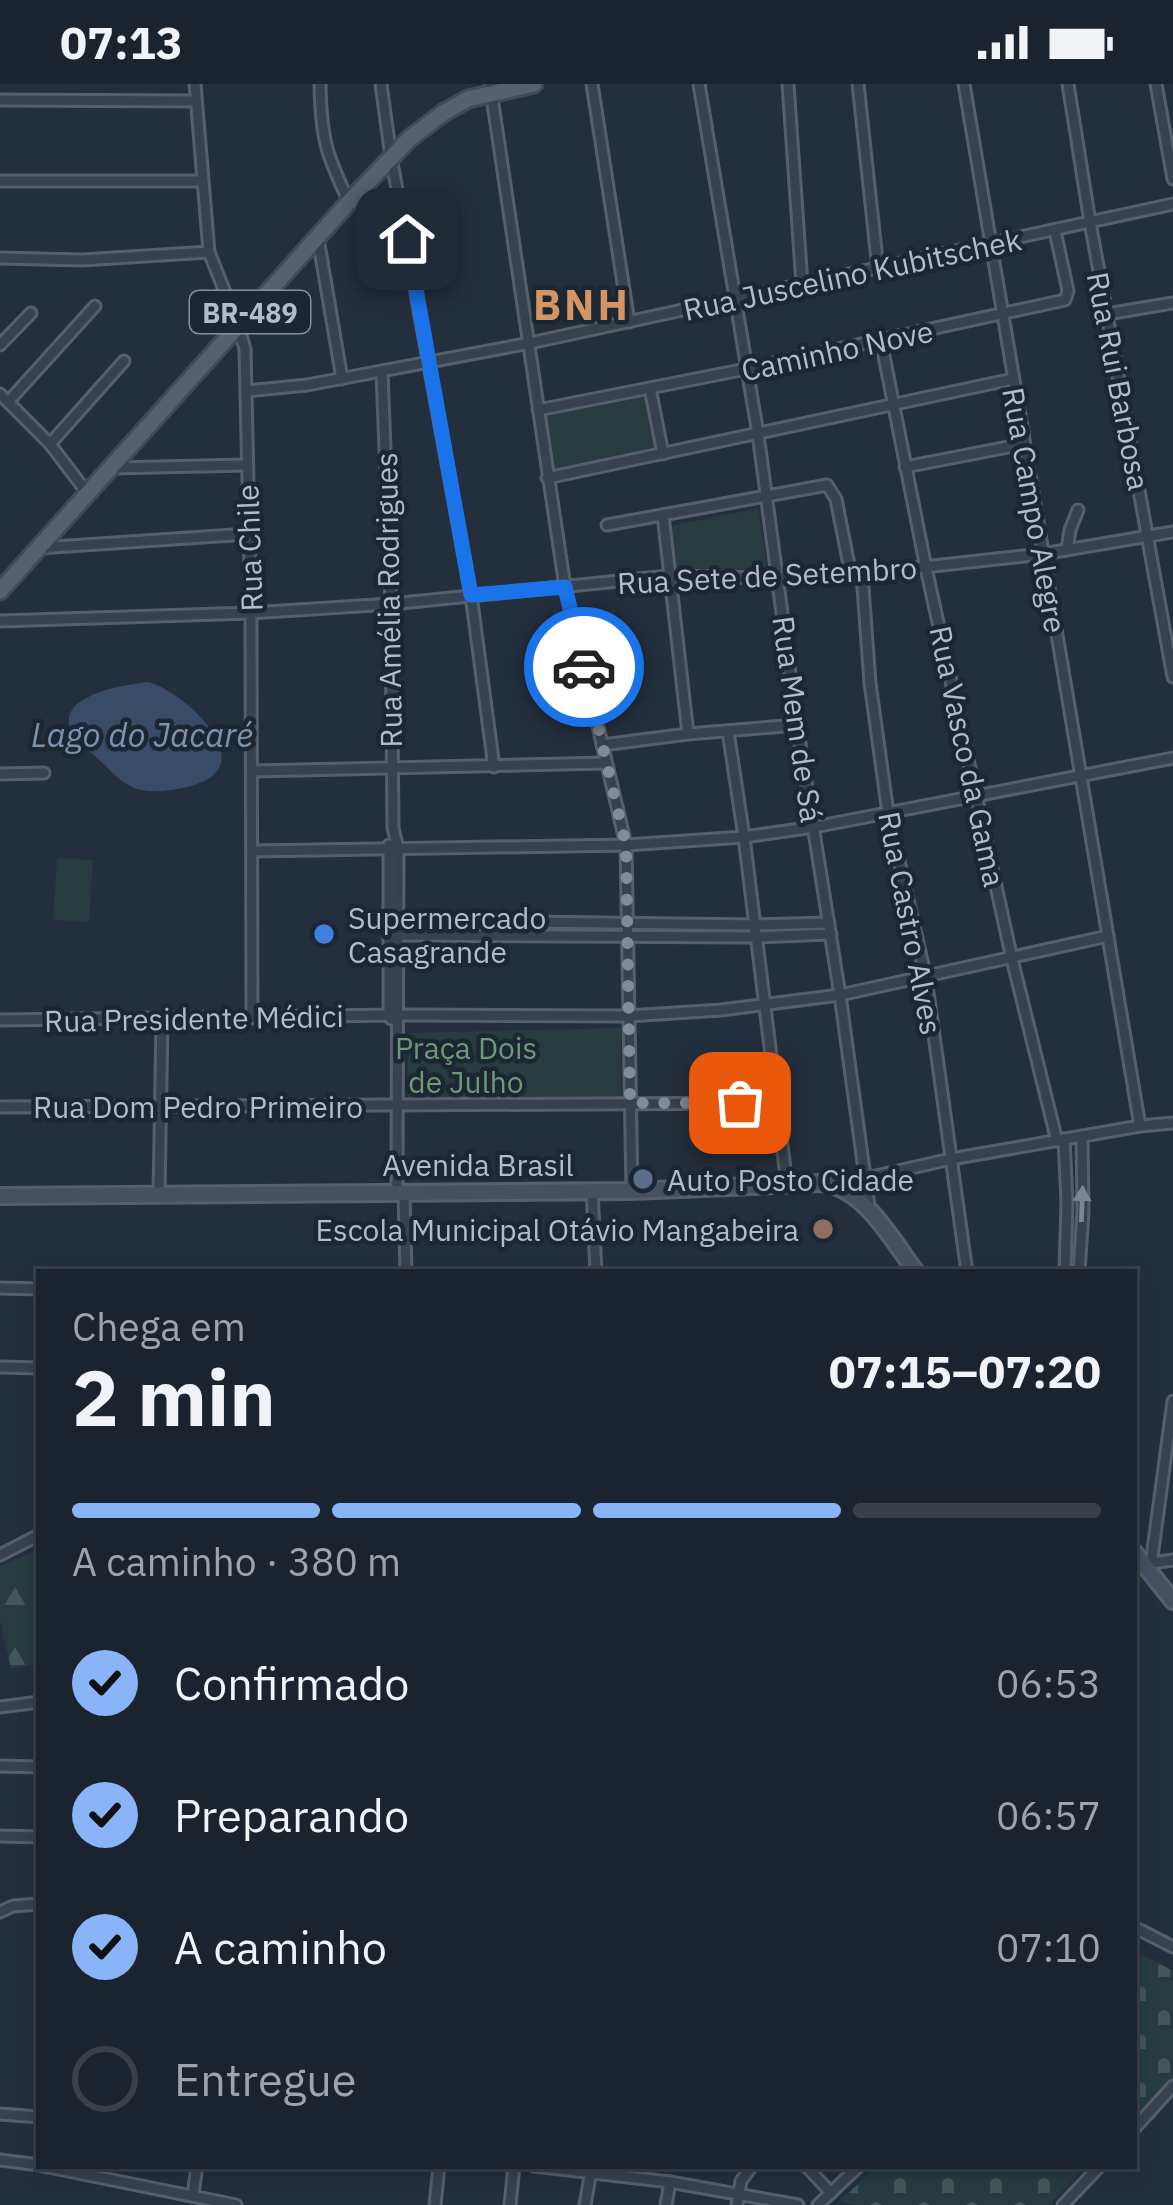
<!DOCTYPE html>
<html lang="pt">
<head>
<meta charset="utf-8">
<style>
  :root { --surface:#1b232e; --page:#242b36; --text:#f1f3f6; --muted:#a0a4aa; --line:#39404a; --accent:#8ab4f8 }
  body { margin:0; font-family:"IBM Plex Sans",sans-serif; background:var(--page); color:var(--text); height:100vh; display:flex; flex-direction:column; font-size:45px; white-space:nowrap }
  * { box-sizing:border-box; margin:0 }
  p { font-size:39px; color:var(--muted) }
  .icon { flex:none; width:66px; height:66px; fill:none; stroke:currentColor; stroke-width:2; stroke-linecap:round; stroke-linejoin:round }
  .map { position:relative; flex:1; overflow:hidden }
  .details { position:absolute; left:36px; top:1185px; width:1101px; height:900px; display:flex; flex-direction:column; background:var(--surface); border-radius:0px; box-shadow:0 6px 18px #0003,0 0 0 3px var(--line) }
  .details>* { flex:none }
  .pin { position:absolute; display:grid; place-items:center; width:102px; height:102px; color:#fff; margin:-51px; border-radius:24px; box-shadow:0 6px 18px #0006 }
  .courier { position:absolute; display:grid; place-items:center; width:120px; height:120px; margin:-60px; border:9px solid #1a73e8; border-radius:50%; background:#fff; color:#222; box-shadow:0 3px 15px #0007 }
  .summary em { font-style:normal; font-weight:800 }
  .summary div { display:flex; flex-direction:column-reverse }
  .summary { display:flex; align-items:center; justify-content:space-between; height:204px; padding:0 36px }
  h1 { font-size:78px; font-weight:800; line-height:90px }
  .bar { display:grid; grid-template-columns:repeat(4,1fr); gap:18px 12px; align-content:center; height:144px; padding:0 36px }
  .bar i { height:15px; border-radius:9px; background:var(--line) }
  .bar .selected { background:var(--accent) }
  .bar p { grid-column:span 4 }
  ol { padding:0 36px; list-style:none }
  li { display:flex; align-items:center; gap:36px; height:132px }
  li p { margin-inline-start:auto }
  li .icon { padding:12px; border-radius:50%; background:var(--accent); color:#111; stroke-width:4 }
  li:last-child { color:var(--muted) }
  li i { width:66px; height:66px; border:6px solid var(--line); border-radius:50% }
  .status { display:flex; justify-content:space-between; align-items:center; height:84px; padding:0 60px; background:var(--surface); direction:ltr }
  .status svg { height:33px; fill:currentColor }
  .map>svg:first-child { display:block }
  .green { fill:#263c3f }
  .forest { fill:url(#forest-firs) }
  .cemetery { fill:url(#cemetery-stones) }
  .water { fill:#394c67 }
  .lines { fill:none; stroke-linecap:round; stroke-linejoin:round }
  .street-casing { stroke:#565f6c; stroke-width:15 }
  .secondary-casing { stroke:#565f6c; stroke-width:20 }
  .primary-casing { stroke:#414a57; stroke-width:21 }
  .street { stroke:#38414e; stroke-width:9 }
  .secondary { stroke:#465061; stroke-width:14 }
  .primary { stroke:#56606e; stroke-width:15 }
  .oneway { fill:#7c8592 }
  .done { stroke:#828b98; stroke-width:12; stroke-dasharray:0 21.6 }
  .route { stroke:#1a73e8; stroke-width:15 }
  .shop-dot { fill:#3f7fe0; stroke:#1d2633; stroke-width:4.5 }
  .service-dot { fill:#5c6f8a; stroke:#1d2633; stroke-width:4.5 }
  .education-dot { fill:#8d6e63; stroke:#1d2633; stroke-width:4.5 }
  .labels { text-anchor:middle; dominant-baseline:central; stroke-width:9; stroke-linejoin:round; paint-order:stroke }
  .shield { fill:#1d2633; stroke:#878f9c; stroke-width:3 }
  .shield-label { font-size:27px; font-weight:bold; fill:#b4bcc9 }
  .street-label { font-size:30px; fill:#b4bcc9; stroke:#1d2633 }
  .poi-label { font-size:30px; fill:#b4bcc9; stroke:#1d2633; text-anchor:start }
  .park-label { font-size:30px; fill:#6b9a76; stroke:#1d2633 }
  .water-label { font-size:33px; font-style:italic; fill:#7c92b1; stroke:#1d2633 }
  .district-label { font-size:42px; font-weight:bold; letter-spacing:3px; fill:#d59563; stroke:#1d2633 }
</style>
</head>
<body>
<div class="status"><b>07:13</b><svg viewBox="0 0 49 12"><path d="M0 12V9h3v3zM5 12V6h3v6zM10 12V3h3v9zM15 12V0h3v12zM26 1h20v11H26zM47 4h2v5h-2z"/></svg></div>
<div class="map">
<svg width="1173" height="2121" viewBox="0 0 1173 2121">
  <defs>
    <pattern id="forest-firs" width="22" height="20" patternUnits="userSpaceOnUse" patternTransform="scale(3)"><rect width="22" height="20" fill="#263c3f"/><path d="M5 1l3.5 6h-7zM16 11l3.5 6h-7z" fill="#435659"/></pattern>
    <pattern id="cemetery-stones" width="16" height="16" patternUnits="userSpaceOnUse" patternTransform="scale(3)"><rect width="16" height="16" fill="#263c3f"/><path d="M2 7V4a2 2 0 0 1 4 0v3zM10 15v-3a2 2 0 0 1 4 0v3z" fill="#435659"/></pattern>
  </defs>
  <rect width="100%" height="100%" fill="#242f3e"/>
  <g class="green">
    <path d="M644,307L656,365L555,385L546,330Z"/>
    <path d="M758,424L768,485H675L670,442Z"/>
    <path d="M57,774L93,776L89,838L53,836Z"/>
    <path d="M621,944V1013H408V949Z"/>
  </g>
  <path class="forest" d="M39,1465V1580L11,1585L0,1536V1483Z"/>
  <g class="cemetery">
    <path d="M1134,1866L1173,1887V1996L1134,2035Z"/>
    <path d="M877,2082H1087L1048,2121H856L840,2117Z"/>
  </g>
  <path class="water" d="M148,598C182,606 262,678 197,700C179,706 150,711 132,703C119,697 107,683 96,673C90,667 80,661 75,654C47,612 123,601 148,598Z"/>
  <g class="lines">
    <defs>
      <g id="street">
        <path d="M195,0L209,168L238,241L245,265L251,529L252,934"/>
        <path d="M320,0C321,54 326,70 349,118"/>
        <path d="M381,0L391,73L471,511L494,683"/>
        <path d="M490,0L565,503L626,761L632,1107"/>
        <path d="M592,0L629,238"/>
        <path d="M699,0L758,350L797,641L840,911L869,1122"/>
        <path d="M788,0L802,200"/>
        <path d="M858,0L878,185"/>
        <path d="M964,0L1140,1042"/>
        <path d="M1068,0L1090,138L1173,593"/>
        <path d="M1156,0L1173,95"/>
        <path d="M0,16L196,17"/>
        <path d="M0,97H202"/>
        <path d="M318,154L342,295"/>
        <path d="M0,174L82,176L209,168"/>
        <path d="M1107,230L1173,219"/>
        <path d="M881,257L926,484L1012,875L1057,1057"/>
        <path d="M0,261L31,229"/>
        <path d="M382,288L391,520L393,744L398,764L397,1107"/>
        <path d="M650,304L663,370"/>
        <path d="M247,307L307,301L530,259L1173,120"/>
        <path d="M0,310L50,360L88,410"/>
        <path d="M8,318L95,222"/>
        <path d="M538,326L746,285L1065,216L1068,207L1055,147"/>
        <path d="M50,360L124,277"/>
        <path d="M905,383L1024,360"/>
        <path d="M113,384L246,381"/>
        <path d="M547,394L1013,295"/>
        <path d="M663,431L688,650"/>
        <path d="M607,441L827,401L836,415L851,491"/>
        <path d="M39,464L248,450"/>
        <path d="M1067,466L1070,446L1078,426"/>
        <path d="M862,490L870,599L888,729L926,894L967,1188"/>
        <path d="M0,537L251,529L391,520L668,492L777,494L851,491L1042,470L1173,448"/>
        <path d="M728,647L744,753L787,1101"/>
        <path d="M602,661L688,650L797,641"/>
        <path d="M252,687L606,679"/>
        <path d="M0,690L44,689"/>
        <path d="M389,761V931L391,935"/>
        <path d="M253,767L626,761L744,753L814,743L1173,674"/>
        <path d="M388,836L755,841L829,839"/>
        <path d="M388,851L756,853L831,850"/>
        <path d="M0,936L399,931L628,932L721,926L840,911L1108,852"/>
        <path d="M0,1023L776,1019"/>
        <path d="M1064,1055L1067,1118L1065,1188"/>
        <path d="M836,1101L951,1075L1140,1042L1173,1039"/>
        <path d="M404,1107L406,1188"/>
        <path d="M592,1107L596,1188"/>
        <path d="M159,1111L162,935"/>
        <path d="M1079,1188L1083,1126L1082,1052"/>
        <path d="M0,1204L39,1205"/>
        <path d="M0,1283L39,1284"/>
        <path d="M0,1471L39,1451"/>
        <path d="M1152,1479L1173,1476"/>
        <path d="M1150,1488L1173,1317"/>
        <path d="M0,1623L39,1618"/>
        <path d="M0,1682L39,1683"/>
        <path d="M0,1752L39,1753"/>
        <path d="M0,1828L13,1822L39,1820"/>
        <path d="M1134,1843L1173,1863"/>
        <path d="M0,2030L39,2033"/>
        <path d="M1134,2045L1173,2002"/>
        <path d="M0,2076L39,2081"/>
        <path d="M43,2082L236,2121"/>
        <path d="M534,2082L670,2098L798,2121"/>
        <path d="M806,2082L831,2109"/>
        <path d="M193,2111L197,2082"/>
        <path d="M435,2121L439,2082"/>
        <path d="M510,2121L514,2082"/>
        <path d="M585,2121L591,2087"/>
        <path d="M666,2121L670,2098"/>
        <path d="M737,2121L741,2097L752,2082"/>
        <path d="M818,2121L859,2082"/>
        <path d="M1063,2121L1100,2082"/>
      </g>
      <g id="secondary">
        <path d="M0,1112L632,1107L821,1099C864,1103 892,1156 916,1188"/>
        <path d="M1134,1468L1173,1517"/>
      </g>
      <path id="primary" d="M0,507L349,118L409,55L443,29L468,15L534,0"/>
    </defs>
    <use href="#street" class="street-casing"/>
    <use href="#secondary" class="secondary-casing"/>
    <use href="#primary" class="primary-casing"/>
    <use href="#street" class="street"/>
    <use href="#secondary" class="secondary"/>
    <use href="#primary" class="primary"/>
  </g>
  <defs><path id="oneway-solid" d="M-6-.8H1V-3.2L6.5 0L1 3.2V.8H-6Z" transform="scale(3)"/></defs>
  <use class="oneway" href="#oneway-solid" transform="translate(1082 1120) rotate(-88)"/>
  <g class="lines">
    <path class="done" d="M584,583L626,761L630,1019H740"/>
    <path class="route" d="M407,155L471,511L565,503L584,583"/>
  </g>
  <circle class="shop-dot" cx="324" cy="850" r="12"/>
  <circle class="service-dot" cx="643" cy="1095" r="12"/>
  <circle class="education-dot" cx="823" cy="1145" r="12"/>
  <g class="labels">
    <rect class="shield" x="190" y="207" width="120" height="42" rx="9"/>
    <g class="shield-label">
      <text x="250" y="228">BR-489</text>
    </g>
    <g class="street-label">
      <text transform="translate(852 190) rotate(-12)">Rua Juscelino Kubitschek</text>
      <text transform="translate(837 266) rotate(-12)">Caminho Nove</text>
      <text transform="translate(1119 297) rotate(79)">Rua Rui Barbosa</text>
      <text transform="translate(1035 426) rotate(80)">Rua Campo Alegre</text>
      <text transform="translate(249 464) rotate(-92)">Rua Chile</text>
      <text transform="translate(767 491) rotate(-3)">Rua Sete de Setembro</text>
      <text transform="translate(388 516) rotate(-91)">Rua Amélia Rodrigues</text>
      <text transform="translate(798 635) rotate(82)">Rua Mem de Sá</text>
      <text transform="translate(968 672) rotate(78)">Rua Vasco da Gama</text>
      <text transform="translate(911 839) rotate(79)">Rua Castro Alves</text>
      <text transform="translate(194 934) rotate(-1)">Rua Presidente Médici</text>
      <text x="198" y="1022">Rua Dom Pedro Primeiro</text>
      <text x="478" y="1080">Avenida Brasil</text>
    </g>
    <g class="poi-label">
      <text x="348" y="833">Supermercado<tspan x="348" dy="34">Casagrande</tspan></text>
      <text x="667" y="1095">Auto Posto Cidade</text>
      <text x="799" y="1145" text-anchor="end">Escola Municipal Otávio Mangabeira</text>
    </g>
    <g class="park-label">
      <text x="466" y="963">Praça Dois<tspan x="466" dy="34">de Julho</tspan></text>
    </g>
    <g class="water-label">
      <text x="142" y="650">Lago do Jacaré</text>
    </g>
    <g class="district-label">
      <text x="582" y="220">BNH</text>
    </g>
  </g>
</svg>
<div class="pin" style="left:740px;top:1019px;background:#ea580c"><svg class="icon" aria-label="bag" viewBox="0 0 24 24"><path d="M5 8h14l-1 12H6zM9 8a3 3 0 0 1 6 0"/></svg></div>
<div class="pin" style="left:407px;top:155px;background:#1f2937"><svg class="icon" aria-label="home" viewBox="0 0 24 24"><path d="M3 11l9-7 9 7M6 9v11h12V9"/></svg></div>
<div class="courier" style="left:584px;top:583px"><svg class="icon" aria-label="car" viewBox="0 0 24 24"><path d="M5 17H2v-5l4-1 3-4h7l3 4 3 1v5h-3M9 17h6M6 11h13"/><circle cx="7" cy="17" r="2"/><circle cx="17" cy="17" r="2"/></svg></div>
<section class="details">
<div class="summary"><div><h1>2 min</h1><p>Chega em</p></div><em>07:15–07:20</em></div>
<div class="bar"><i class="selected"></i><i class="selected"></i><i class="selected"></i><i></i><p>A caminho · 380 m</p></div>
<ol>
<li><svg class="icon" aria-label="check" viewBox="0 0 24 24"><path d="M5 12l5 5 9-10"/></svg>Confirmado<p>06:53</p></li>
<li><svg class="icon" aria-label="check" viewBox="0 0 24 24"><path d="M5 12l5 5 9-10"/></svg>Preparando<p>06:57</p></li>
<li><svg class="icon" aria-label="check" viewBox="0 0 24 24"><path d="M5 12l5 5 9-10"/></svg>A caminho<p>07:10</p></li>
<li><i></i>Entregue</li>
</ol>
</section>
</div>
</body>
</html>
